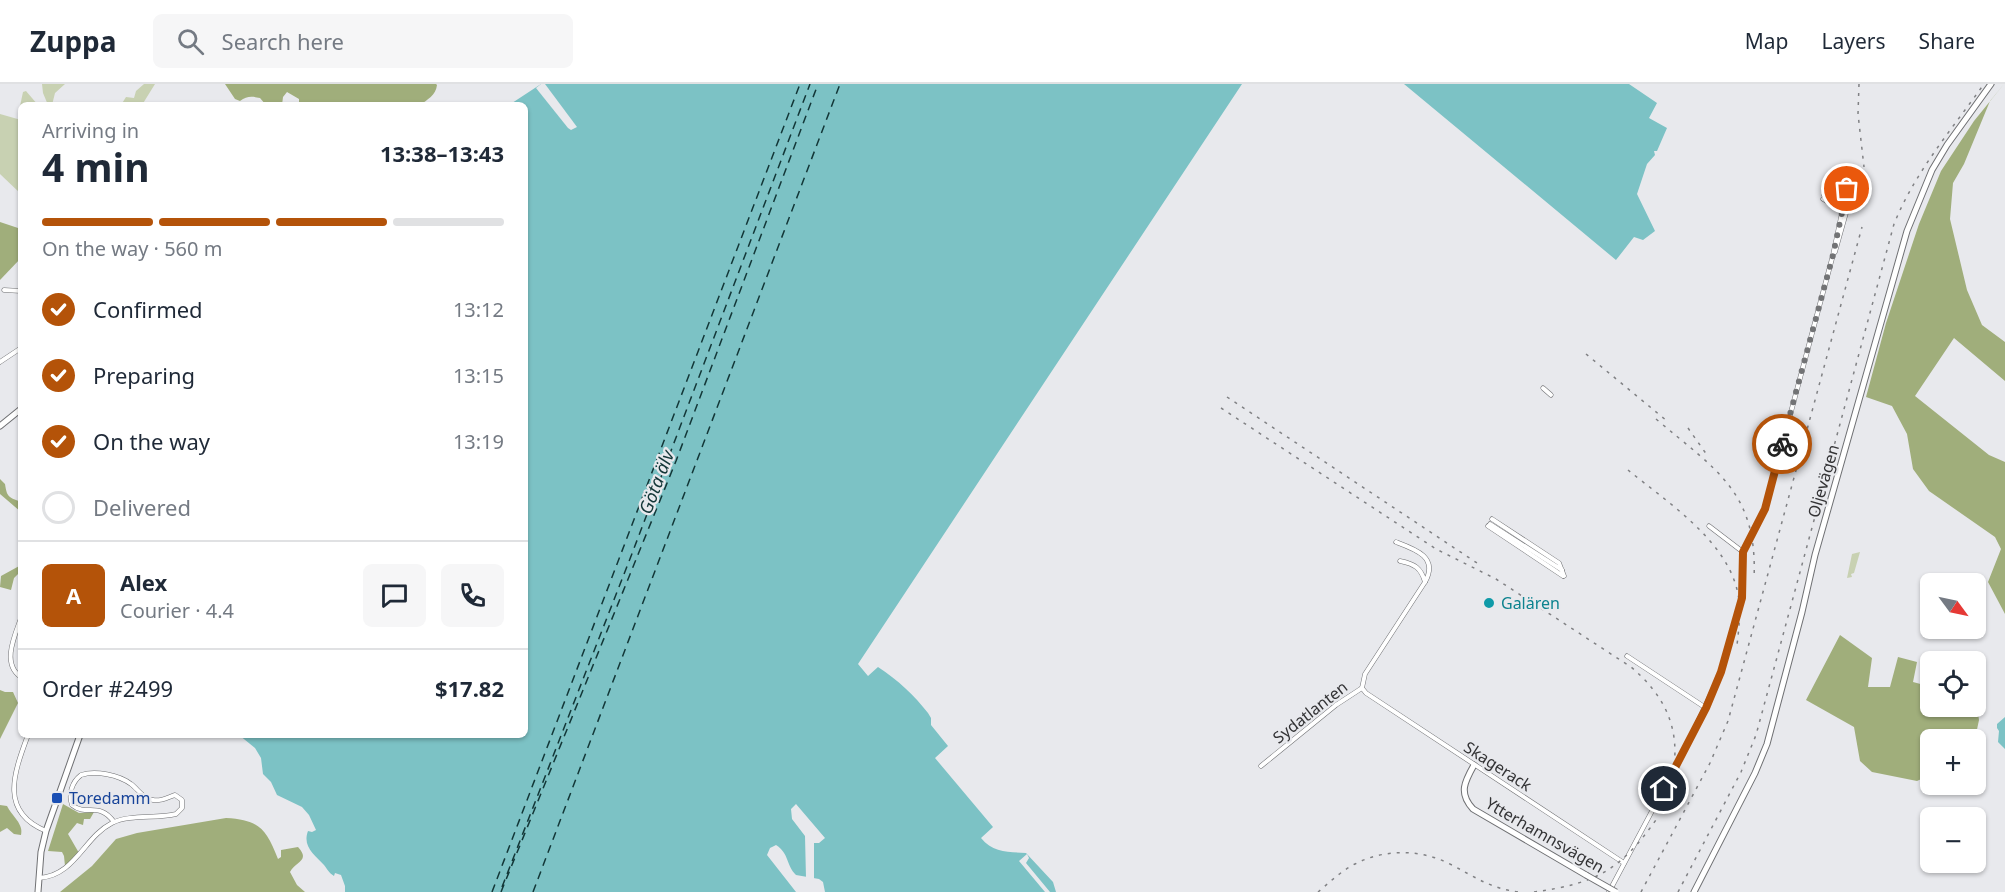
<!DOCTYPE html>
<html lang="en">
<head>
<meta charset="utf-8">
<style>
  :root { --surface:#fff; --page:#f6f6f7; --text:#1f2937; --muted:#747a83; --line:#e0e1e3; --accent:#b45309 }
  body { margin:0; font-family:"Noto Sans",sans-serif; background:var(--page); color:var(--text); height:100vh; display:flex; flex-direction:column; font-size:22px; white-space:nowrap }
  * { box-sizing:border-box; margin:0 }
  p { font-size:20px; color:var(--muted) }
  .icon { flex:none; width:33px; height:33px; fill:none; stroke:currentColor; stroke-width:2; stroke-linecap:round; stroke-linejoin:round }
  .map { position:relative; flex:1; overflow:hidden }
  .panel { position:absolute; left:18px; top:18px; width:510px; height:636px; display:flex; flex-direction:column; background:var(--surface); border-radius:9px; box-shadow:0 2px 4px #0004 }
  .panel>* { flex:none }
  .needle { width:39px; rotate:123deg }
  .tools { position:absolute; left:1920px; top:489px; display:grid; gap:12px }
  .tools a { display:grid; place-items:center; width:66px; height:66px; border-radius:9px; background:var(--surface); box-shadow:0 2px 4px #0004; font-size:30px }
  .pin { position:absolute; display:grid; place-items:center; width:51px; height:51px; color:#fff; margin:-26px; border:3px solid #fff; border-radius:50%; box-shadow:0 2px 6px #0007 }
  .courier { position:absolute; display:grid; place-items:center; width:60px; height:60px; margin:-30px; border:4px solid #b45309; border-radius:50%; background:#fff; color:#222; box-shadow:0 2px 8px #0007 }
  .headline em { font-style:normal; font-weight:700 }
  .headline div { display:flex; flex-direction:column-reverse }
  .headline { display:flex; align-items:center; justify-content:space-between; height:102px; padding:0 24px }
  h1 { font-size:39px; font-weight:700; line-height:45px }
  .bar { display:grid; grid-template-columns:repeat(4,1fr); gap:9px 6px; align-content:center; height:72px; padding:0 24px }
  .bar i { height:8px; border-radius:4px; background:var(--line) }
  .bar .current { background:var(--accent) }
  .bar p { grid-column:span 4 }
  .line { display:flex; align-items:center; gap:15px; padding:0 24px; border-top:2px solid var(--line) }
  .line div { flex:1 }
  .round { display:grid; place-items:center; flex:none; width:63px; height:63px; border-radius:9px; background:var(--page) }
  ol { padding:0 24px; list-style:none }
  li { display:flex; align-items:center; gap:18px; height:66px }
  li p { margin-inline-start:auto }
  li .icon { padding:6px; border-radius:50%; background:var(--accent); color:#fff; stroke-width:4 }
  li:last-child { color:var(--muted) }
  li i { width:33px; height:33px; border:3px solid var(--line); border-radius:50% }
  header { display:flex; align-items:center; gap:36px; box-sizing:border-box; height:84px; padding:0 30px; background:var(--surface); border-bottom:2px solid var(--line) }
  header strong { font-size:28px }
  nav { display:flex; gap:33px; margin-inline-start:auto; font-size:21px }
  .search { width:420px; height:54px; background:var(--page); display:flex; align-items:center; gap:15px; box-sizing:border-box; padding:0 21px; border-radius:9px; color:var(--muted); font-size:22px }
  .map>svg:first-child { display:block }
  .green { fill:#c8d1b2 }
  .forest { fill:#a0ae7b }
  .water { fill:#7cc2c5 }
  .pier { fill:#e8e9ed }
  .lines { fill:none; stroke-linecap:round; stroke-linejoin:round }
  .ferry { stroke:#133738; stroke-width:1.5; stroke-dasharray:8 6; stroke-linecap:butt }
  .street-casing { stroke:#6f7073; stroke-width:5 }
  .secondary-casing { stroke:#6f7073; stroke-width:7 }
  .street { stroke:#fff; stroke-width:4 }
  .secondary { stroke:#fff; stroke-width:5 }
  .rail { stroke:#808184; stroke-width:1.5; stroke-dasharray:3 6; stroke-linecap:butt }
  .secondary-bridge-casing { stroke:#6f7073; stroke-width:7; stroke-linecap:butt }
  .secondary-bridge { stroke:#fff; stroke-width:5 }
  .done { stroke:#727375; stroke-width:6; stroke-dasharray:0 10.8 }
  .route { stroke:#b45309; stroke-width:8 }
  .culture-dot { fill:#0f9aa8; stroke:#e8e9ed; stroke-width:2 }
  .transit-dot { fill:#1a4fb4; stroke:#e8e9ed; stroke-width:2 }
  .labels { text-anchor:middle; dominant-baseline:central; stroke-width:4.5; stroke-linejoin:round; paint-order:stroke }
  .street-label { font-size:16px; fill:#333335; stroke:#e8e9ed }
  .culture-label { font-size:16px; fill:#0d838f; stroke:#e8e9ed; text-anchor:start }
  .transit-label { font-size:16px; fill:#164399; stroke:#e8e9ed; text-anchor:start }
  .water-label { font-size:18px; font-style:italic; fill:#133738; stroke:#e8e9ed }
</style>
</head>
<body>
<header>
<strong>Zuppa</strong>
<div class="search"><svg class="icon" aria-label="search" viewBox="0 0 24 24"><circle cx="10" cy="10" r="6"/><path d="M15 15l6 6"/></svg>Search here</div>
<nav><a>Map</a><a>Layers</a><a>Share</a></nav>
</header>
<div class="map">
<svg width="2005" height="808" viewBox="0 0 2005 808">
  <rect width="100%" height="100%" fill="#e8e9ed"/>
  <g class="green">
    <path d="M42,0H65L55,9L52,21H48L43,9Z"/>
    <path d="M144,0H155L142,21H121L126,13L134,14L136,7Z"/>
    <path d="M26,7L38,21L20,22L23,8Z"/>
    <path d="M0,30L21,36V110L0,90Z"/>
    <path d="M1860,468L1854,489L1851,490L1852,493L1847,494L1852,470Z"/>
  </g>
  <g class="forest">
    <path d="M225,0H436L437,1C436,11 427,16 420,21H299V15L287,8L283,13L282,21H266L260,14C251,12 247,12 240,17L235,15Z"/>
    <path d="M2004,0L1990,17L1964,80L1953,99L1950,135L1967,206L1982,241L2005,258V297L1954,254L1915,312L1989,371L2005,378V530L1988,498L2001,465L1995,453L1929,407L1913,385L1907,350L1892,322L1866,313L1886,239L1919,140L1941,87L1974,37Z"/>
    <path d="M0,138L21,145V174L0,196Z"/>
    <path d="M0,395L5,400C7,413 8,413 21,418V428L0,410Z"/>
    <path d="M21,481V487L14,494L11,506L0,503L1,492Z"/>
    <path d="M1840,551L1872,574L1868,603H1890L1898,573L1917,578L1913,598L1928,602L1930,622L1935,623L1940,631C1955,632 1963,622 1976,622V615L1979,636L1975,655L1930,656V691L1917,697L1872,688L1860,677L1854,643L1806,616Z"/>
    <path d="M0,606L5,608H13L18,619L0,655Z"/>
    <path d="M63,720L79,729L94,728L90,735H84L83,741L77,739L68,750L79,769L65,782L64,772L62,768L48,767Z"/>
    <path d="M0,721L7,722C12,732 24,740 21,751L14,750L7,744L0,748Z"/>
    <path d="M226,734C260,736 266,745 278,775L281,773V766L298,763C311,777 295,778 290,788L297,801L305,808H60L92,782L116,755L137,749Z"/>
  </g>
  <g class="water">
    <path d="M541,0H1242L858,580L868,592L878,583C898,596 914,611 928,629L931,634V641L948,662L935,674L993,743L981,754C993,769 1009,768 1026,769L1053,798L1056,808H825L823,798L819,795L796,791C786,781 789,769 776,761L770,764L767,771L796,808H345V802L341,791L335,789L334,792C329,789 328,786 324,781C315,771 302,763 308,747L312,748L316,746L309,731L302,723L277,711L271,698L263,690L261,674L255,664L239,651H525V21H509Z"/>
    <path d="M1404,0H1629L1657,19L1649,34L1667,44L1657,67H1654L1655,71L1647,80L1637,110L1655,147L1643,156L1634,153L1616,176Z"/>
    <path d="M2005,633V665L1998,658L1999,647L1997,644V640Z"/>
  </g>
  <g class="pier">
    <path d="M541,0H545L577,43L571,46L568,44L536,4Z"/>
    <path d="M796,720L825,754L819,759H814V795L806,794L805,752L792,735L791,725Z"/>
    <path d="M1027,770L1029,774L1026,779L1050,808H1045L1019,777Z"/>
  </g>
  <g class="lines">
    <g class="ferry">
      <path d="M502,803L633,467L810,0"/>
      <path d="M492,808L800,0"/>
      <path d="M501,808L676,377L818,0"/>
      <path d="M533,808L840,0"/>
    </g>
    <defs>
      <g id="street">
        <path d="M1824,111L1835,122"/>
        <path d="M1823,115L1843,126"/>
        <path d="M1835,168L1853,104"/>
        <path d="M4,206L21,207"/>
        <path d="M0,278L21,264"/>
        <path d="M1543,304L1551,311"/>
        <path d="M1492,435L1559,479L1564,492"/>
        <path d="M1490,440L1562,486"/>
        <path d="M1488,442L1563,492"/>
        <path d="M1709,442L1743,468"/>
        <path d="M1396,458C1415,465 1439,473 1425,498C1421,484 1415,480 1400,477"/>
        <path d="M21,534C15,551 1,580 21,593"/>
        <path d="M1627,572L1706,624"/>
        <path d="M1362,604L1366,609L1624,779"/>
        <path d="M1362,604L1365,590L1425,498"/>
        <path d="M28,651C13,691 0,728 46,747"/>
        <path d="M1261,682L1336,621L1362,604"/>
        <path d="M39,794C75,792 84,753 112,739C130,730 156,735 176,730L182,724V716L175,711C168,713 161,718 153,716C143,715 138,705 131,700C119,691 95,686 81,691C72,698 68,710 72,721C87,733 99,717 114,738"/>
        <path d="M1609,808L1686,663L1721,588L1742,514L1743,468L1765,425L1833,171L1847,105"/>
      </g>
      <g id="secondary">
        <path d="M0,342L21,325"/>
        <path d="M1474,681C1465,697 1458,709 1473,725L1586,791"/>
        <path d="M38,808L41,768L46,747L80,651"/>
        <path d="M1694,808L1755,689L1767,660L1802,528L1815,471L1907,147L1932,86L1947,61L1991,0"/>
      </g>
    </defs>
    <use href="#street" class="street-casing"/>
    <use href="#secondary" class="secondary-casing"/>
    <use href="#street" class="street"/>
    <use href="#secondary" class="secondary"/>
    <g class="rail">
      <path d="M1859,0L1858,30L1864,83"/>
      <path d="M1586,270L1667,337"/>
      <path d="M1227,313L1477,479"/>
      <path d="M1221,324L1436,465L1496,495L1631,583C1676,621 1684,662 1666,717"/>
      <path d="M1656,335C1716,386 1758,408 1754,495"/>
      <path d="M1688,344L1707,371"/>
      <path d="M1628,386C1667,418 1728,457 1738,510C1741,527 1739,544 1737,561"/>
      <path d="M1318,808C1330,798 1341,787 1355,780C1384,765 1419,765 1448,779C1474,792 1490,805 1520,808"/>
      <path d="M1534,808C1598,799 1621,786 1658,733"/>
      <path d="M1641,808L1710,679L1728,637L1862,143"/>
      <path d="M1678,808L1741,688L1756,651L1894,140C1915,88 1952,45 1984,0"/>
    </g>
    <defs>
      <path id="secondary-bridge" d="M1586,791L1616,808"/>
    </defs>
    <use href="#secondary-bridge" class="secondary-bridge-casing"/>
    <use href="#secondary-bridge" class="secondary-bridge"/>
  </g>
  <g class="lines">
    <path class="done" d="M1782,360L1833,171L1847,105"/>
    <path class="route" d="M1664,705L1706,624L1721,588L1742,514L1743,468L1765,425L1782,360"/>
  </g>
  <circle class="culture-dot" cx="1489" cy="519" r="6"/>
  <rect class="transit-dot" x="51" y="708" width="12" height="12" rx="3"/>
  <g class="labels">
    <g class="street-label">
      <text transform="translate(1823 397) rotate(-74)">Oljevägen</text>
      <text transform="translate(1310 628) rotate(-38)">Sydatlanten</text>
      <text transform="translate(1498 682) rotate(33)">Skagerack</text>
      <text transform="translate(1545 751) rotate(30)">Ytterhamnsvägen</text>
    </g>
    <g class="culture-label">
      <text x="1501" y="519">Galären</text>
    </g>
    <g class="transit-label">
      <text x="69" y="714">Toredamm</text>
    </g>
    <g class="water-label">
      <text transform="translate(656 398) rotate(-69)">Göta älv</text>
    </g>
  </g>
</svg>
<div class="tools">
<a><svg class="needle" viewBox="-14 -14 28 28"><path d="M0-13l5 13h-10z" fill="#e53935"/><path d="M0 13l5-13h-10z" fill="#747a83"/></svg></a>
<a><svg class="icon" aria-label="locate" viewBox="0 0 24 24"><circle cx="12" cy="12" r="6"/><path d="M12 2v4M12 18v4M2 12h4M18 12h4"/></svg></a>
<a>+</a>
<a>−</a>
</div>
<div class="pin" style="left:1847px;top:105px;background:#ea580c"><svg class="icon" aria-label="bag" viewBox="0 0 24 24"><path d="M5 8h14l-1 12H6zM9 8a3 3 0 0 1 6 0"/></svg></div>
<div class="pin" style="left:1664px;top:705px;background:#1f2937"><svg class="icon" aria-label="home" viewBox="0 0 24 24"><path d="M3 11l9-7 9 7M6 9v11h12V9"/></svg></div>
<div class="courier" style="left:1782px;top:360px"><svg class="icon" aria-label="bike" viewBox="0 0 24 24"><circle cx="6" cy="16" r="4"/><circle cx="18" cy="16" r="4"/><path d="M6 16l4-8h5l3 8M10 8l3 8H6M13 5h3"/></svg></div>
<section class="panel">
<div class="headline"><div><h1>4 min</h1><p>Arriving in</p></div><em>13:38–13:43</em></div>
<div class="bar"><i class="current"></i><i class="current"></i><i class="current"></i><i></i><p>On the way · 560 m</p></div>
<ol>
<li><svg class="icon" aria-label="check" viewBox="0 0 24 24"><path d="M5 12l5 5 9-10"/></svg>Confirmed<p>13:12</p></li>
<li><svg class="icon" aria-label="check" viewBox="0 0 24 24"><path d="M5 12l5 5 9-10"/></svg>Preparing<p>13:15</p></li>
<li><svg class="icon" aria-label="check" viewBox="0 0 24 24"><path d="M5 12l5 5 9-10"/></svg>On the way<p>13:19</p></li>
<li><i></i>Delivered</li>
</ol>
<div class="line" style="height:108px"><b class="round" style="background:var(--accent);color:#fff">A</b><div><b>Alex</b><p>Courier · 4.4</p></div><a class="round"><svg class="icon" aria-label="chat" viewBox="0 0 24 24"><path d="M4 5h16v11H9l-5 4z"/></svg></a><a class="round"><svg class="icon" aria-label="phone" viewBox="0 0 24 24"><path d="M5 4h4l2 5-3 2q2 4 5 5l2-3 5 2v4C11 20 4 13 5 4z"/></svg></a></div>
<div class="line" style="height:78px"><div>Order #2499</div><b>$17.82</b></div>
</section>
</div>
</body>
</html>
